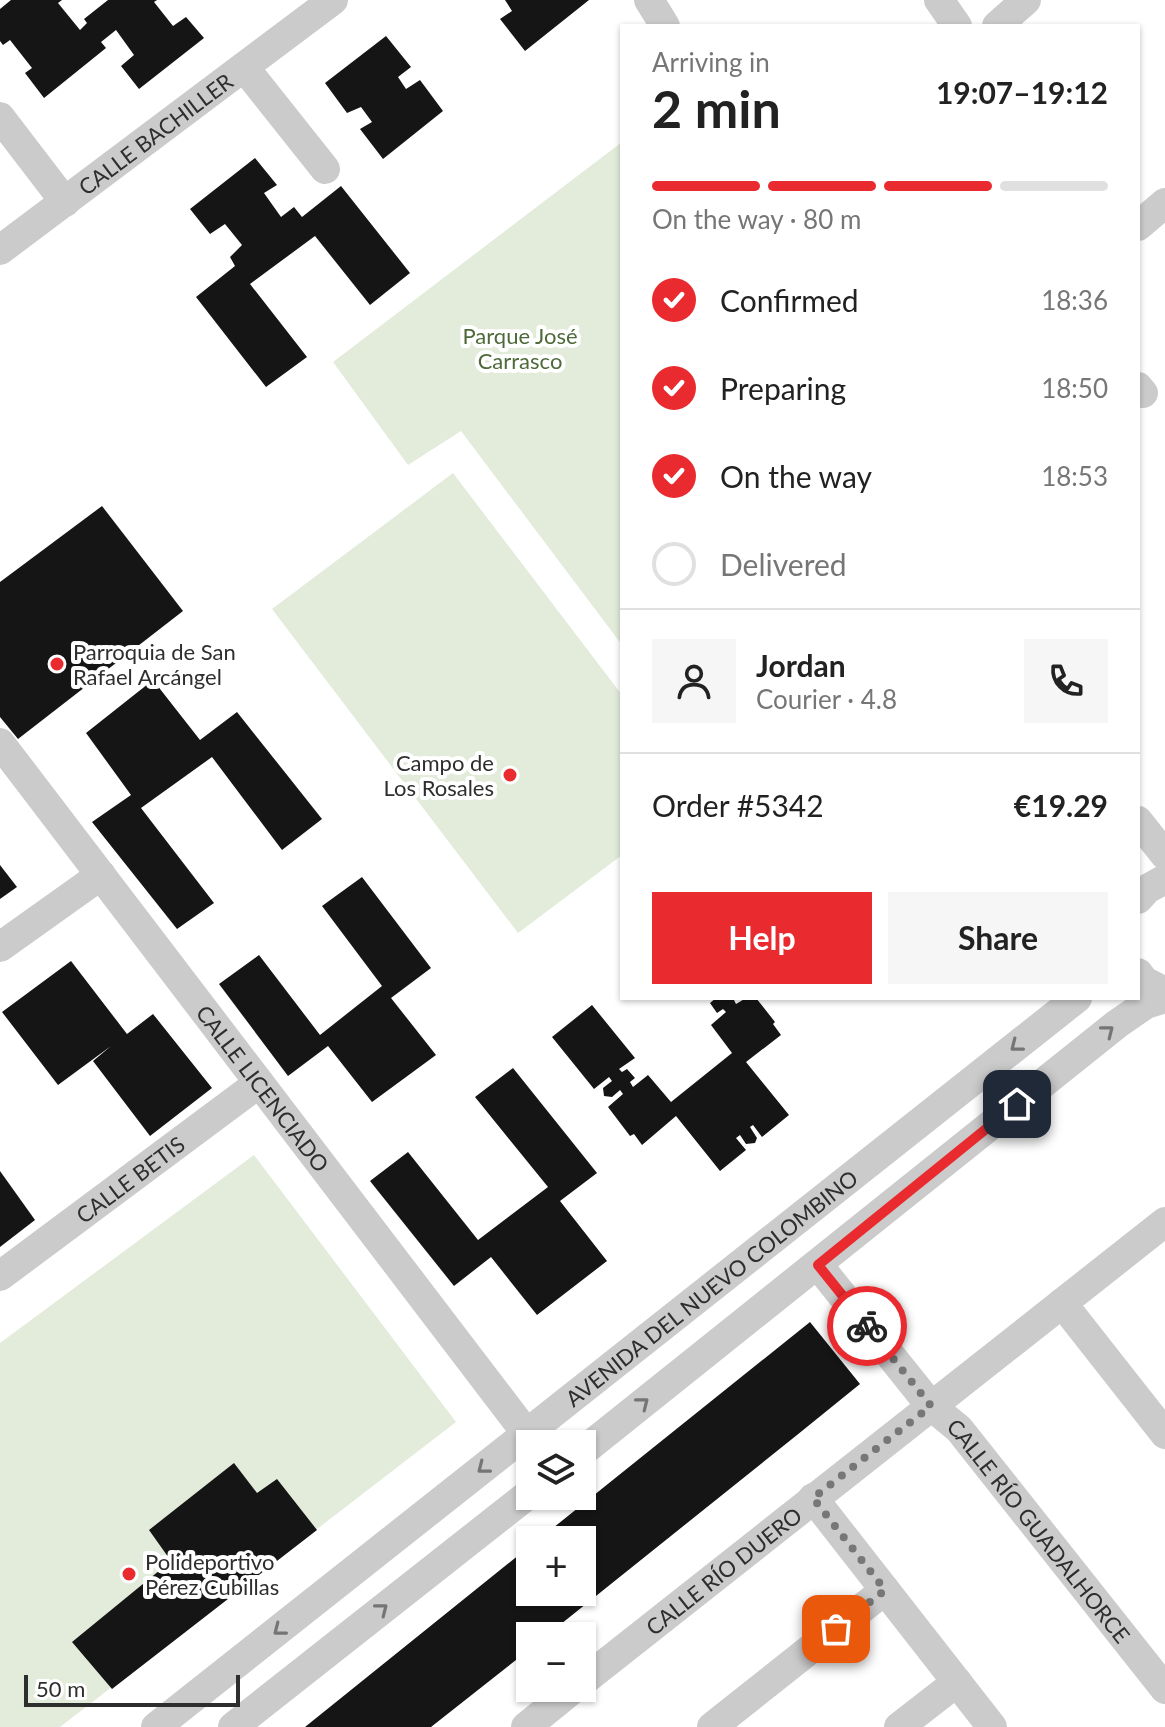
<!DOCTYPE html>
<html lang="en">
<head>
<meta charset="utf-8">
<style>
  :root { --surface:#fff; --page:#f6f6f6; --text:#222; --muted:#767676; --line:#e0e0e0; --accent:#e92b2f }
  body { margin:0; font-family:Lato,sans-serif; background:var(--page); color:var(--text); height:100vh; display:flex; flex-direction:column; font-size:30px; white-space:nowrap }
  * { box-sizing:border-box; margin:0 }
  p { font-size:26px; color:var(--muted) }
  .icon { flex:none; width:44px; height:44px; fill:none; stroke:currentColor; stroke-width:2; stroke-linecap:round; stroke-linejoin:round }
  .map { position:relative; flex:1; overflow:hidden }
  .panel { position:absolute; left:620px; top:24px; width:520px; height:976px; display:flex; flex-direction:column; background:var(--surface); border-radius:0px; box-shadow:0 2px 6px #0004 }
  .panel>* { flex:none }
  .tools { position:absolute; left:516px; top:1430px; display:grid; gap:16px }
  .tools a { display:grid; place-items:center; width:80px; height:80px; border-radius:0px; background:var(--surface); box-shadow:0 2px 6px #0004; font-size:40px }
  .scale { position:absolute; left:24px; bottom:20px; width:216px; box-sizing:border-box; padding-left:8px; border:4px solid #2e2e2e; border-top:0; font-size:22px; line-height:28px; white-space:nowrap; color:#2e2e2e; -webkit-text-stroke:6px #fff; paint-order:stroke }
  .pin { position:absolute; display:grid; place-items:center; width:68px; height:68px; color:#fff; margin:-34px; border-radius:16px; box-shadow:0 4px 12px #0006 }
  .courier { position:absolute; display:grid; place-items:center; width:80px; height:80px; margin:-40px; border:6px solid #e92b2f; border-radius:50%; background:#fff; color:#222; box-shadow:0 2px 10px #0007 }
  .head em { font-style:normal; font-weight:700 }
  .head div { display:flex; flex-direction:column-reverse }
  .head { display:flex; align-items:center; justify-content:space-between; height:136px; padding:0 32px }
  h1 { font-size:52px; font-weight:700; line-height:60px }
  .bar { display:grid; grid-template-columns:repeat(4,1fr); gap:12px 8px; align-content:center; height:96px; padding:0 32px }
  .bar i { height:10px; border-radius:6px; background:var(--line) }
  .bar .active { background:var(--accent) }
  .bar p { grid-column:span 4 }
  .line { display:flex; align-items:center; gap:20px; padding:0 32px; border-top:2px solid var(--line) }
  .line div { flex:1 }
  .round { display:grid; place-items:center; flex:none; width:84px; height:84px; border-radius:0px; background:var(--page) }
  ol { padding:0 32px; list-style:none }
  li { display:flex; align-items:center; gap:24px; height:88px }
  li p { margin-inline-start:auto }
  li .icon { padding:8px; border-radius:50%; background:var(--accent); color:#fff; stroke-width:4 }
  li:last-child { color:var(--muted) }
  li i { width:44px; height:44px; border:4px solid var(--line); border-radius:50% }
  .action { display:flex; gap:16px; margin-top:auto; padding:16px 32px }
  .action a { flex:1; height:92px; border-radius:0px; background:var(--accent); color:#fff; font-size:32px; font-weight:700; line-height:92px; text-align:center }
  .action a+a { background:var(--page); color:var(--text) }
  .map>svg:first-child { display:block }
  .green { fill:#e3ecdb }
  .building { fill:#151515 }
  .lines { fill:none; stroke-linecap:round; stroke-linejoin:round }
  .minor { stroke:#cbcbcb; stroke-width:30 }
  .oneway { stroke:#757575 }
  .done { stroke:#777; stroke-width:8; stroke-dasharray:0 14.4 }
  .route { stroke:#e92b2f; stroke-width:10 }
  .poi-dot { fill:#e92b2f; stroke:#fff; stroke-width:3 }
  .labels { text-anchor:middle; dominant-baseline:central; stroke-width:8; stroke-linejoin:round; paint-order:stroke }
  .street-label { font-size:22px; fill:#2e2e2e; stroke:#fff }
  .park-label { font-size:22px; fill:#4e6a3a; stroke:#fff }
  .poi-label { font-size:22px; fill:#2e2e2e; stroke:#fff; text-anchor:start }
</style>
</head>
<body>
<div class="map">
<svg width="1165" height="1727" viewBox="0 0 1165 1727">
  <rect width="100%" height="100%" fill="#fff"/>
  <g class="green">
    <path d="M622,142V645L461,431L408,465L333,362Z"/>
    <path d="M453,473L622,695V855L518,933L272,609Z"/>
    <path d="M254,1155L456,1422L60,1727H0V1343Z"/>
  </g>
  <g class="building">
    <path d="M11,0H62L58,3L80,30L87,23L84,19L108,0H157L154,2L173,26L186,17L204,38L139,89L121,66L134,55L116,30L101,42L106,48L44,98L25,73L32,68L10,40L3,45L0,41V9Z"/>
    <path d="M505,0H589L525,51L500,19L512,11Z"/>
    <path d="M386,36L411,67L398,77L406,89L420,80L443,111L383,159L360,129L372,122L361,107L347,113L325,83Z"/>
    <path d="M255,158L277,185L264,193L281,217L294,207L302,217L341,186L410,273L370,305L315,236L250,284L307,357L266,387L196,297L235,266L230,257L242,245L225,224L210,234L190,209Z"/>
    <path d="M102,506L183,611L18,739L0,717V582Z"/>
    <path d="M153,680L200,740L237,712L322,819L282,850L212,757L141,808L214,903L177,929L92,822L131,795L86,733Z"/>
    <path d="M0,865L17,887L0,899Z"/>
    <path d="M362,877L431,968L391,998L436,1055L372,1102L328,1046L288,1076L219,984L259,955L320,1035L382,986L322,906Z"/>
    <path d="M71,961L127,1034L153,1014L212,1088L150,1136L93,1061L111,1046L58,1085L2,1012Z"/>
    <path d="M716,998H737L734,1000L736,1004L746,998H756L775,1022L773,1024L781,1035L746,1062L789,1115L762,1137L753,1125L750,1127L757,1138L755,1143L746,1144L740,1135L736,1138L746,1150L720,1171L676,1116L642,1145L634,1134L630,1136L608,1107L623,1094L620,1090L612,1097L604,1096L603,1088L612,1081L609,1077L594,1089L552,1037L592,1005L635,1058L619,1069L622,1072L627,1069L635,1078L630,1082L633,1087L648,1075L671,1102L732,1053L711,1025L726,1012L723,1009L717,1013L710,1003Z"/>
    <path d="M513,1068L597,1173L560,1201L607,1261L537,1315L491,1257L454,1286L370,1181L408,1152L478,1240L548,1187L475,1097Z"/>
    <path d="M0,1171L35,1220L0,1247Z"/>
    <path d="M810,1322L860,1384L797,1435L546,1636H530V1649L431,1727H305L530,1546V1592H582V1540H538Z"/>
    <path d="M234,1463L257,1493L277,1479L317,1530L112,1689L72,1642L171,1561L149,1530Z"/>
  </g>
  <g class="lines">
    <g class="minor">
      <path d="M649,0L665,26"/>
      <path d="M939,0L957,26"/>
      <path d="M997,26L1026,0"/>
      <path d="M244,67L325,169"/>
      <path d="M0,117L65,202"/>
      <path d="M1138,226L1165,203"/>
      <path id="s1" d="M0,250L333,0"/>
      <path d="M1138,387L1143,393"/>
      <path id="s2" d="M0,743L527,1434"/>
      <path d="M1138,821L1165,855"/>
      <path d="M1138,899L1147,889L1165,879"/>
      <path d="M0,947L101,875"/>
      <path d="M1138,973L1144,981L1165,992"/>
      <path id="s3" d="M818,1265L931,1406L959,1429L1165,1689"/>
      <path id="s4" d="M0,1276L259,1083"/>
      <path d="M1062,1303L1165,1434"/>
      <path d="M582,1452L1117,1024L1146,1004L1165,998"/>
      <path d="M813,1498L992,1727"/>
      <path id="s5" d="M582,1682L1165,1222"/>
      <path id="s6" d="M156,1727L1077,998"/>
      <path d="M233,1727L530,1493"/>
      <path d="M526,1727L574,1688"/>
      <path d="M712,1727L885,1590"/>
      <path d="M899,1727L957,1682"/>
    </g>
  </g>
  <defs><path id="oneway-chevron" d="M-2-3.5L2.5 0L-2 3.5" fill="none" stroke-width="1.6" stroke-linecap="round" stroke-linejoin="round" transform="scale(2)"/></defs>
  <g class="oneway">
    <use href="#oneway-chevron" transform="translate(1108 1031) rotate(-38)"/>
    <use href="#oneway-chevron" transform="translate(1016 1046) rotate(142)"/>
    <use href="#oneway-chevron" transform="translate(643 1403) rotate(-38)"/>
    <use href="#oneway-chevron" transform="translate(483 1468) rotate(142)"/>
    <use href="#oneway-chevron" transform="translate(382 1609) rotate(-38)"/>
    <use href="#oneway-chevron" transform="translate(279 1630) rotate(142)"/>
  </g>
  <g class="lines">
    <path class="done" d="M836,1629L885,1590L813,1498L931,1406L867,1326"/>
    <path class="route" d="M867,1326L818,1265L1017,1104"/>
  </g>
  <g class="poi-dot">
    <circle cx="57" cy="664" r="8"/>
    <circle cx="510" cy="775" r="8"/>
    <circle cx="129" cy="1574" r="8"/>
  </g>
  <g class="labels">
    <g class="street-label">
      <text stroke="none"><textPath href="#s1" startOffset="194">CALLE BACHILLER</textPath></text>
      <text stroke="none"><textPath href="#s2" startOffset="434">CALLE LICENCIADO</textPath></text>
      <text stroke="none"><textPath href="#s4" startOffset="162">CALLE BETIS</textPath></text>
      <text stroke="none"><textPath href="#s6" startOffset="708">AVENIDA DEL NUEVO COLOMBINO</textPath></text>
      <text stroke="none"><textPath href="#s3" startOffset="346">CALLE RÍO GUADALHORCE</textPath></text>
      <text stroke="none"><textPath href="#s5" startOffset="180">CALLE RÍO DUERO</textPath></text>
    </g>
    <g class="park-label">
      <text x="520" y="335">Parque José<tspan x="520" dy="25">Carrasco</tspan></text>
    </g>
    <g class="poi-label">
      <text x="73" y="651">Parroquia de San<tspan x="73" dy="25">Rafael Arcángel</tspan></text>
      <text x="494" y="762" text-anchor="end">Campo de<tspan x="494" dy="25">Los Rosales</tspan></text>
      <text x="145" y="1561">Polideportivo<tspan x="145" dy="25">Pérez Cubillas</tspan></text>
    </g>
  </g>
</svg>
<div class="tools">
<a><svg class="icon" aria-label="layers" viewBox="0 0 24 24"><path d="M12 4l9 5-9 5-9-5zM3 14l9 5 9-5"/></svg></a>
<a>+</a>
<a>−</a>
</div>
<div class="scale">50 m</div>
<div class="pin" style="left:836px;top:1629px;background:#ea580c"><svg class="icon" aria-label="bag" viewBox="0 0 24 24"><path d="M5 8h14l-1 12H6zM9 8a3 3 0 0 1 6 0"/></svg></div>
<div class="pin" style="left:1017px;top:1104px;background:#1f2937"><svg class="icon" aria-label="home" viewBox="0 0 24 24"><path d="M3 11l9-7 9 7M6 9v11h12V9"/></svg></div>
<div class="courier" style="left:867px;top:1326px"><svg class="icon" aria-label="bike" viewBox="0 0 24 24"><circle cx="6" cy="16" r="4"/><circle cx="18" cy="16" r="4"/><path d="M6 16l4-8h5l3 8M10 8l3 8H6M13 5h3"/></svg></div>
<section class="panel">
<div class="head"><div><h1>2 min</h1><p>Arriving in</p></div><em>19:07–19:12</em></div>
<div class="bar"><i class="active"></i><i class="active"></i><i class="active"></i><i></i><p>On the way · 80 m</p></div>
<ol>
<li><svg class="icon" aria-label="check" viewBox="0 0 24 24"><path d="M5 12l5 5 9-10"/></svg>Confirmed<p>18:36</p></li>
<li><svg class="icon" aria-label="check" viewBox="0 0 24 24"><path d="M5 12l5 5 9-10"/></svg>Preparing<p>18:50</p></li>
<li><svg class="icon" aria-label="check" viewBox="0 0 24 24"><path d="M5 12l5 5 9-10"/></svg>On the way<p>18:53</p></li>
<li><i></i>Delivered</li>
</ol>
<div class="line" style="height:144px"><a class="round"><svg class="icon" aria-label="person" viewBox="0 0 24 24"><circle cx="12" cy="8" r="4"/><path d="M4 21q1-7 8-7t8 7"/></svg></a><div><b>Jordan</b><p>Courier · 4.8</p></div><a class="round"><svg class="icon" aria-label="phone" viewBox="0 0 24 24"><path d="M5 4h4l2 5-3 2q2 4 5 5l2-3 5 2v4C11 20 4 13 5 4z"/></svg></a></div>
<div class="line" style="height:104px"><div>Order #5342</div><b>€19.29</b></div>
<div class="action"><a>Help</a><a>Share</a></div>
</section>
</div>
</body>
</html>
